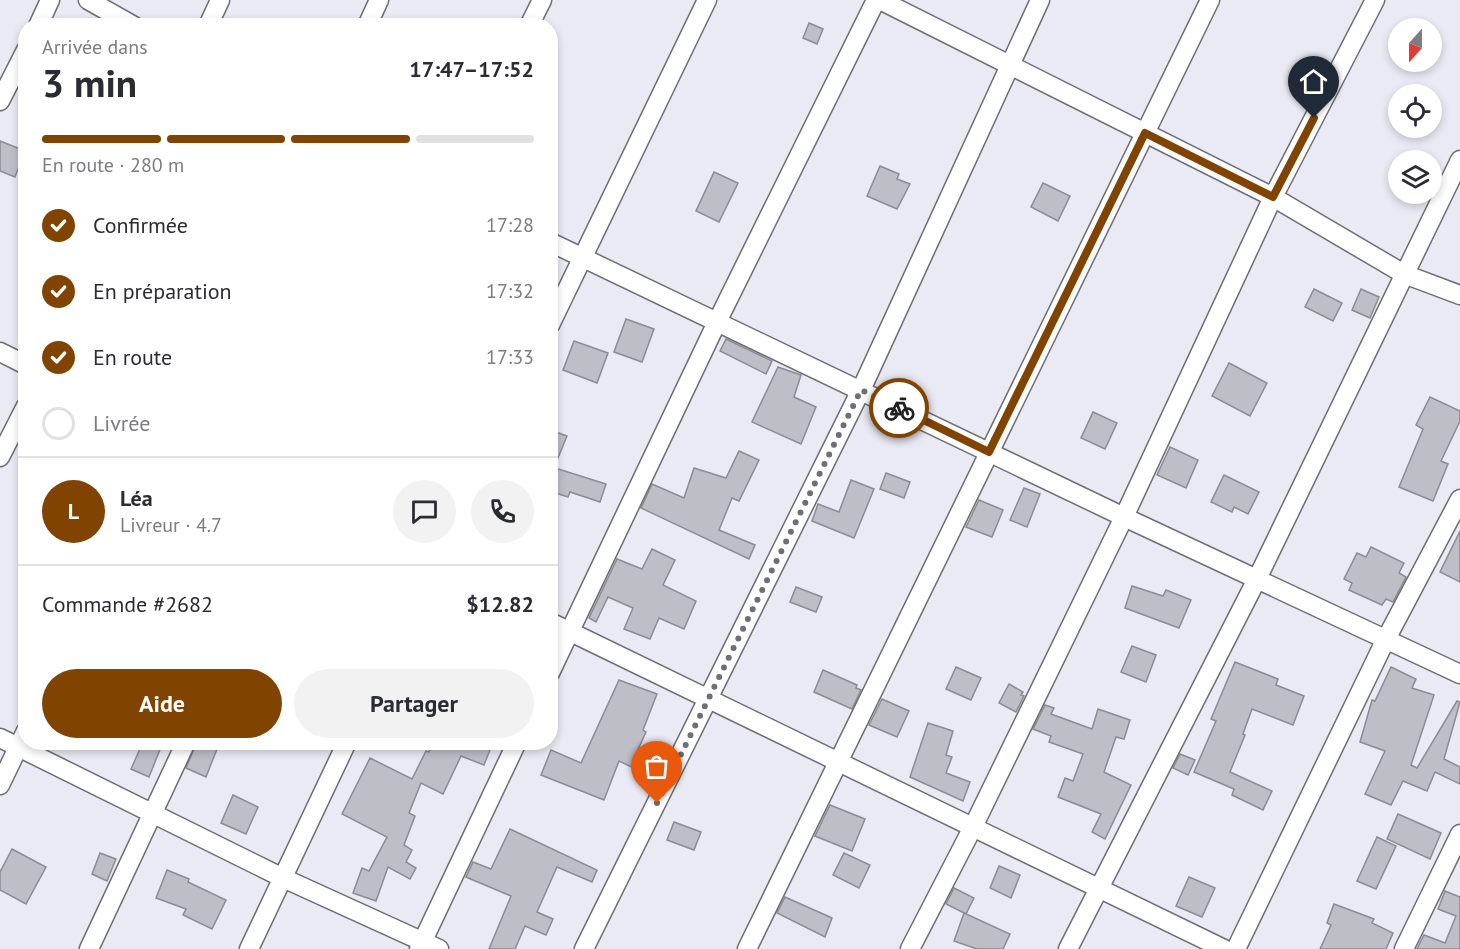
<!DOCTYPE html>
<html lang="fr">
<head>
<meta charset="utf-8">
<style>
  :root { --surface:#fff; --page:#f2f2f3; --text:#2b2b33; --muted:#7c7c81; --line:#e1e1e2; --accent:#804300 }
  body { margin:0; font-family:"PT Sans",sans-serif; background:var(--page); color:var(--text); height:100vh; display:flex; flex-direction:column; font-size:22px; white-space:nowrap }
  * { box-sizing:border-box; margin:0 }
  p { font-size:20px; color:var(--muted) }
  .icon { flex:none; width:33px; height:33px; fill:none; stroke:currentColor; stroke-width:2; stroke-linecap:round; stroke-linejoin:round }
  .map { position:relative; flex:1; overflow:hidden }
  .drawer { position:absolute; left:18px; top:18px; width:540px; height:732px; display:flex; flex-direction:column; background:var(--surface); border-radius:24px; box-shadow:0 3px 9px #0003 }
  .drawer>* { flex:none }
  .needle { width:39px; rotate:201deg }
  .fabs { position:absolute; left:1388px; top:18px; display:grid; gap:12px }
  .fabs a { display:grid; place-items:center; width:54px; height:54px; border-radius:50%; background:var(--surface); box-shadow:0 3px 9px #0003; font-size:30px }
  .pin { position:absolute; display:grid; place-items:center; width:51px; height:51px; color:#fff; margin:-62px -26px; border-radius:50% 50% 50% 0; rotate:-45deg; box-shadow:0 0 6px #0007 }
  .pin .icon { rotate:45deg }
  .courier { position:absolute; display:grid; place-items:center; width:60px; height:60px; margin:-30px; border:4px solid #804300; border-radius:50%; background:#fff; color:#222; box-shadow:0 2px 8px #0007 }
  .head em { font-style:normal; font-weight:700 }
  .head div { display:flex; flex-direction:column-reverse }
  .head { display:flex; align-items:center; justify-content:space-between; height:102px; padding:0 24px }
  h1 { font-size:39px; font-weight:700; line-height:45px }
  .bar { display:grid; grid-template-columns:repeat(4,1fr); gap:9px 6px; align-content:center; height:72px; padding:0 24px }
  .bar i { height:8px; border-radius:4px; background:var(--line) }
  .bar .on { background:var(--accent) }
  .bar p { grid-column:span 4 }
  .line { display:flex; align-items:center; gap:15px; padding:0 24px; border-top:2px solid var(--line) }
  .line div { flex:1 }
  .round { display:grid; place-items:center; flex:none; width:63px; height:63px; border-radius:32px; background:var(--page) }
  ol { padding:0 24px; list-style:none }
  li { display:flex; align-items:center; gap:18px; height:66px }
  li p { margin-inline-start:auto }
  li .icon { padding:6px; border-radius:50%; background:var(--accent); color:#fff; stroke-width:4 }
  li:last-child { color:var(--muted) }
  li i { width:33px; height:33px; border:3px solid var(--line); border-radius:50% }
  .button { display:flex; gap:12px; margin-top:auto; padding:12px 24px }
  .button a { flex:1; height:69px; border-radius:36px; background:var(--accent); color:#fff; font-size:24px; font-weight:700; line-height:69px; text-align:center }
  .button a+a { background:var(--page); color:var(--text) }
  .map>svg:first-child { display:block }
  .building { fill:#bebec7; stroke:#8b8b93; stroke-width:1.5 }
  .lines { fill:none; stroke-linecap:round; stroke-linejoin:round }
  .minor-casing { stroke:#6d6d75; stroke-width:21 }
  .minor { stroke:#fff; stroke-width:18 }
  .done { stroke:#6e6e74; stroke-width:6; stroke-dasharray:0 10.8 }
  .route { stroke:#804300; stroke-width:8 }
</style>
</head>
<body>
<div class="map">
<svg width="1460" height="949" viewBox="0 0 1460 949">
  <rect width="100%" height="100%" fill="#e9eaf3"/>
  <g class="building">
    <path d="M809,23L823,29L817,44L803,38Z"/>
    <path d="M0,141L25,151L15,177L0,171Z"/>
    <path d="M880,166L899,174L897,179L910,184L897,209L867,196Z"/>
    <path d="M714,172L738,183L719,222L696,211Z"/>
    <path d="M1043,183L1070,196L1058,221L1031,207Z"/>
    <path d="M1314,289L1342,303L1333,321L1305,307Z"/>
    <path d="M1361,289L1379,297L1370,318L1352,310Z"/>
    <path d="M626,319L654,329L642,362L614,352Z"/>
    <path d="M726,339L772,361L766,374L720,351Z"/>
    <path d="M574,341L608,353L597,383L563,370Z"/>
    <path d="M1229,363L1267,383L1250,416L1212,396Z"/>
    <path d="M778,367L801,375L794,397L816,407L801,444L752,422Z"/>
    <path d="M1430,397L1460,411V421L1441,461L1448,464L1433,501L1399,487L1423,429L1416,425Z"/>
    <path d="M1093,412L1117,423L1105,449L1081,438Z"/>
    <path d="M550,430L567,436L551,475H550Z"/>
    <path d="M1170,447L1198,460L1186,488L1157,475Z"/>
    <path d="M739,451L759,460L739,501L732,498L719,530L755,545L749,559L641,508L652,484L684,498L694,468L726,478Z"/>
    <path d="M555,468L606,484L600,502L570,492L568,497L550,491Z"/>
    <path d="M886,473L910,482L904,498L880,489Z"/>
    <path d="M1224,475L1259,492L1248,514L1234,507L1232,512L1211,502Z"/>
    <path d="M851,480L874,489L854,538L812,521L818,504L839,512Z"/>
    <path d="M1024,488L1040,494L1027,527L1010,520Z"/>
    <path d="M979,500L1003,510L992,537L966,527Z"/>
    <path d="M1460,531V582L1440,572Z"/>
    <path d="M1371,547L1404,563L1399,573L1406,577L1393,602L1386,599L1382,605L1349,590L1352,583L1344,579L1357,553L1366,557Z"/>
    <path d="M652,549L675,560L663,585L696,601L684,629L659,618L650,639L624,629L633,608L608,597L596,622L589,618L617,559L642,569Z"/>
    <path d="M1132,586L1163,596L1166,590L1191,600L1179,628L1125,608Z"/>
    <path d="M796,587L822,597L816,612L790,602Z"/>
    <path d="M1132,646L1156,655L1146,682L1121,672Z"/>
    <path d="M1235,662L1278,679L1276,685L1304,696L1293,725L1252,709L1243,734L1245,735L1230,772L1272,791L1263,810L1232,795L1234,789L1194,772L1216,721L1211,719Z"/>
    <path d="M956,667L981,678L971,700L946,689Z"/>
    <path d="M1391,667L1416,679L1412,688L1434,695L1411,765L1417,768L1457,701L1460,702L1444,759L1460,767V784L1435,772L1427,791L1403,781L1391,805L1365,794L1385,751L1360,742L1372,700L1375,701Z"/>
    <path d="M823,670L857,685L856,688L861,690L852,709L814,692Z"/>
    <path d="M619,680L657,694L643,730L646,732L636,754L648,760L642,772L619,761L604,800L541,775L551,750L581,763Z"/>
    <path d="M1009,684L1023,692L1021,695L1024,696L1016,712L999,703Z"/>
    <path d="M882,699L909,711L897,737L869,725Z"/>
    <path d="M1045,705L1054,708L1051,714L1092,729L1098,709L1130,720L1124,739L1116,737L1104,772L1131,785L1105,839L1092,832L1101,814L1058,797L1065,778L1073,781L1083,754L1049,742L1051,736L1033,729Z"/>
    <path d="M928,723L953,731L946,755L952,757L946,773L970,782L963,801L910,777Z"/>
    <path d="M143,742H163L149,777L131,769Z"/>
    <path d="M197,742L217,749L206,777L186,768Z"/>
    <path d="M429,742H493L484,765L461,756L443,794L421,783L409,813L415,816L404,845L412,850L406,862L416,868L410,879L388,867L376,901L353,893L362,868L369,871L387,837L342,814L370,758L412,779L426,751L429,752L432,744Z"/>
    <path d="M1180,754L1195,760L1188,775L1173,768Z"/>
    <path d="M233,795L258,807L246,834L221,823Z"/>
    <path d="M830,805L865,819L852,851L815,836Z"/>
    <path d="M1398,814L1441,833L1430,859L1387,839Z"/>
    <path d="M674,822L701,832L694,850L667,840Z"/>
    <path d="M510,829L597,870L592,882L557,867L537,912L553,919L546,935L525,926L515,949H489L511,896L466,877L473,862L491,869Z"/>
    <path d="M1377,837L1396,846L1376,889L1357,881Z"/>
    <path d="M12,849L46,867L26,904L0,890V872Z"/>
    <path d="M100,853L116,859L107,881L92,874Z"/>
    <path d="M844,853L870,865L859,888L833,875Z"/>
    <path d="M999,866L1020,875L1011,898L990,888Z"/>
    <path d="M167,870L189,879L188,882L226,900L212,929L183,915L186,909L156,898Z"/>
    <path d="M1189,877L1215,888L1202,917L1176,906Z"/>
    <path d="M954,888L974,898L966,914L946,904Z"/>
    <path d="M1445,891L1460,897V949H1417L1424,935L1445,943L1456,916L1438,909Z"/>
    <path d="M785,897L832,918L825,937L777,913Z"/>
    <path d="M1334,904L1374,919L1372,923L1393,933L1386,949H1320L1331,925L1327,923Z"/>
    <path d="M964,913L1010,934L1003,949H977L954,941Z"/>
  </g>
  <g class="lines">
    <defs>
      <g id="minor">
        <path d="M88,0L134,26"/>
        <path d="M880,0L1273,197L1404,274L1460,295"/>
        <path d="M38,26L50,0"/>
        <path d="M208,26L220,0"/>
        <path d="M367,26L379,0"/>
        <path d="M529,26L542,0"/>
        <path d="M0,101L26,50"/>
        <path d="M550,242L1124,517L1460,674"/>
        <path d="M550,325L707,0"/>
        <path d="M0,352L26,365"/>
        <path d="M0,457L26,406"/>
        <path d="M550,622L1224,949"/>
        <path d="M550,673L718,320L876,0"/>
        <path d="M0,738L283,878L439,949"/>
        <path d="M0,785L26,731"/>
        <path d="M89,949L186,742"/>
        <path d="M249,949L347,742"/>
        <path d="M419,949L517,742"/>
        <path d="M584,949L861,390L1040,0"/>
        <path d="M747,949L1210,0"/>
        <path d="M910,949L973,827L1124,517L1273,197L1375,0"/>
        <path d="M1068,949L1257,579L1460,160"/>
        <path d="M1236,949L1385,641L1460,499"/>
        <path d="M1404,949L1460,834"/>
      </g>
    </defs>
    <use href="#minor" class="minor-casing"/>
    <use href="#minor" class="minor"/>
  </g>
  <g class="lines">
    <path class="done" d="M657,803L861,390L899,408"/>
    <path class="route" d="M899,408L989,452L1145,133L1273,197L1314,118"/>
  </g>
</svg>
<div class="fabs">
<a><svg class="needle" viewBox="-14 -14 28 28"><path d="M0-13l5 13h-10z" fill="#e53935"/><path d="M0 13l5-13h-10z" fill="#7c7c81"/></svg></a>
<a><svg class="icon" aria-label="locate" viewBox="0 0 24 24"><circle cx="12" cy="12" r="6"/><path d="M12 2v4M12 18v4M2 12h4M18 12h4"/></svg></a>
<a><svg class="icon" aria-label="layers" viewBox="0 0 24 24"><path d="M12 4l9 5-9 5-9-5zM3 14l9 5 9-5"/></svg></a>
</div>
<div class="pin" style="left:657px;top:803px;background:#ea580c"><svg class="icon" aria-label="bag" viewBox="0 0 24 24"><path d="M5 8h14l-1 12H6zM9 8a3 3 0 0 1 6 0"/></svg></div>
<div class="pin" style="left:1314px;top:118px;background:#1f2937"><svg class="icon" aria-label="home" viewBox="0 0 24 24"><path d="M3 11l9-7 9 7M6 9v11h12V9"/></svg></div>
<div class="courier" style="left:899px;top:408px"><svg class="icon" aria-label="bike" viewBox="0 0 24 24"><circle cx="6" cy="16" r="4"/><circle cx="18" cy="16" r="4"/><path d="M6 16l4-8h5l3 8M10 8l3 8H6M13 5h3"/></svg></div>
<section class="drawer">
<div class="head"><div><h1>3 min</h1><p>Arrivée dans</p></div><em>17:47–17:52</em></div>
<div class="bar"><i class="on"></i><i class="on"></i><i class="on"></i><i></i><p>En route · 280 m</p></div>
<ol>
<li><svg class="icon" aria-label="check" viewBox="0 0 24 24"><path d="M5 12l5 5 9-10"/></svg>Confirmée<p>17:28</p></li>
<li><svg class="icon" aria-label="check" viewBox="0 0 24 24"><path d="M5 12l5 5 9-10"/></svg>En préparation<p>17:32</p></li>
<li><svg class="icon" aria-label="check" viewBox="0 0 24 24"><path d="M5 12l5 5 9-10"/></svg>En route<p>17:33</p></li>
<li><i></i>Livrée</li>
</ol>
<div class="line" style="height:108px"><b class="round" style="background:var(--accent);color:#fff">L</b><div><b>Léa</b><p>Livreur · 4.7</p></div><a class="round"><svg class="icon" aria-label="chat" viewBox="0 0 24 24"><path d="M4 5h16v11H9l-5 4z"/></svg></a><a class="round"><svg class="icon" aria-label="phone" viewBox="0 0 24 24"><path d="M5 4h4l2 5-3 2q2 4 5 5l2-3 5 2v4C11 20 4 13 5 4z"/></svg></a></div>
<div class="line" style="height:78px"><div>Commande #2682</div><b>$12.82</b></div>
<div class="button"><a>Aide</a><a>Partager</a></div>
</section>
</div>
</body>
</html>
